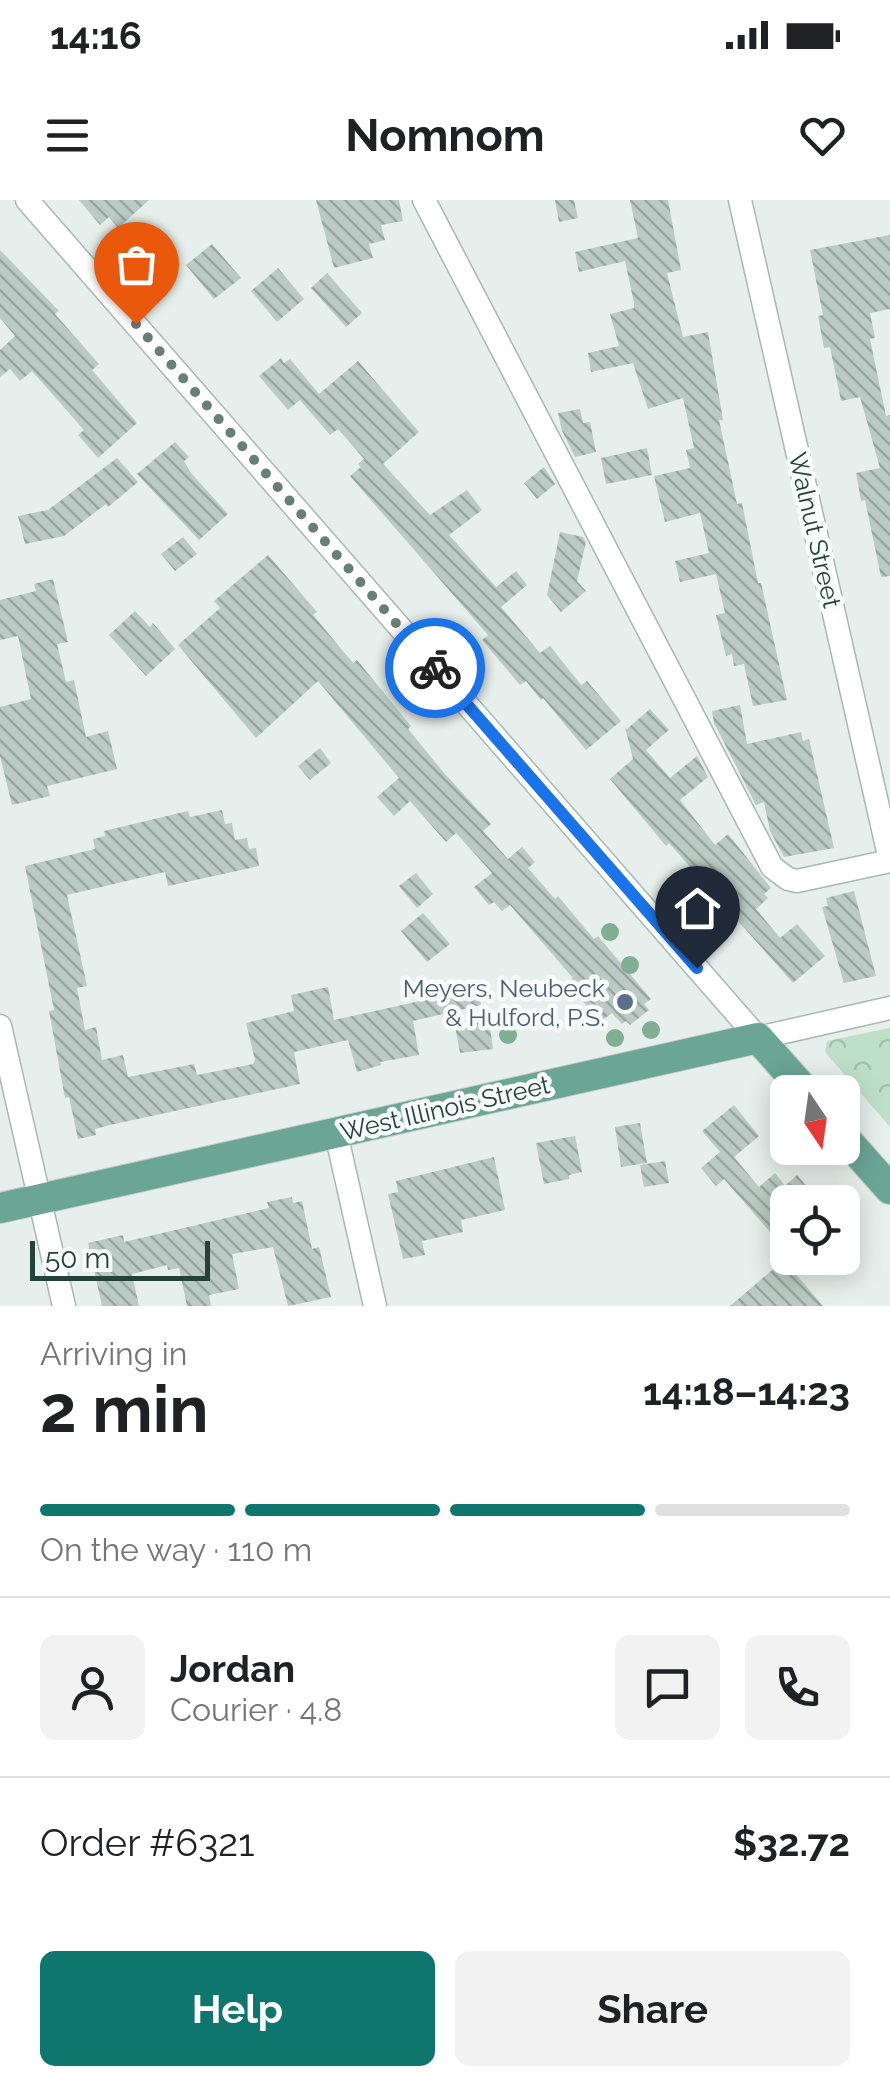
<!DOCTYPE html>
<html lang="en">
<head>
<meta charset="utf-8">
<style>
  :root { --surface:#fff; --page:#f2f2f2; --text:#202124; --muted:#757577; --line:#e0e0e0; --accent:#0f766e }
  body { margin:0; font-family:Raleway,sans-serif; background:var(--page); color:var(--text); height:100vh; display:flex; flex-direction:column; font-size:38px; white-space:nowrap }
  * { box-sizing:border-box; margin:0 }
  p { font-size:32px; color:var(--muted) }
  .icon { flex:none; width:55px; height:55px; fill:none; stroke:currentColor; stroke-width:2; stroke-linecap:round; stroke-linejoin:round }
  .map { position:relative; height:1106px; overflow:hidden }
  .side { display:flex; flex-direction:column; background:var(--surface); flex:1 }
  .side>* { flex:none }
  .needle { width:65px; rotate:167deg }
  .buttons { position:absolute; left:770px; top:875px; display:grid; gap:20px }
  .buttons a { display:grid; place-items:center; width:90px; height:90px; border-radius:15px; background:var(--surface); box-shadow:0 5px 25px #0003; font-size:50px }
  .scale { position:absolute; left:30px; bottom:25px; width:180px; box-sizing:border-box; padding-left:10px; border:5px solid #24423a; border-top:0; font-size:28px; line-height:35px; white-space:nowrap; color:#24423a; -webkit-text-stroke:8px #f7fbf9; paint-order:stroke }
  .pin { position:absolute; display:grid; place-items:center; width:85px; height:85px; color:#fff; margin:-102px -42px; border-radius:50% 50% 50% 0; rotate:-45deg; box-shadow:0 0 10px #0007 }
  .pin .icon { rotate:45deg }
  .courier { position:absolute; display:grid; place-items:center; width:100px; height:100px; margin:-50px; border:8px solid #1a73e8; border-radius:50%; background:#fff; color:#222; box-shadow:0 2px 12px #0007 }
  .head em { font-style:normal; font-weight:700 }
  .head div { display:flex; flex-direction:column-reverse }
  .head { display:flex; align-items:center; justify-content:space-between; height:170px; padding:0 40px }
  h1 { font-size:65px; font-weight:700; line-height:75px }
  .bar { display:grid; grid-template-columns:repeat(4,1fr); gap:15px 10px; align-content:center; height:120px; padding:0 40px }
  .bar i { height:12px; border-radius:8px; background:var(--line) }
  .bar .on { background:var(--accent) }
  .bar p { grid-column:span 4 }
  .line { display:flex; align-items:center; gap:25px; padding:0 40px; border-top:2px solid var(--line) }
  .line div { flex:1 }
  .round { display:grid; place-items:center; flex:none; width:105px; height:105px; border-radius:15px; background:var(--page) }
  .cta { display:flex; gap:20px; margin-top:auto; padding:20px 40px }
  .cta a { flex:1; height:115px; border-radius:15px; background:var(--accent); color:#fff; font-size:40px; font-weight:700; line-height:115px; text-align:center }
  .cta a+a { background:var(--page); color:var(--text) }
  .status { display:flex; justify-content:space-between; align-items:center; height:70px; padding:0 50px; background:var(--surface); direction:ltr }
  .status svg { height:28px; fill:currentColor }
  header { display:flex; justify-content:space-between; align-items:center; height:130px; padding:0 40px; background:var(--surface); font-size:45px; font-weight:700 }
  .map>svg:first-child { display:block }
  .park { fill:url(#park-crowns) }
  .building { fill:url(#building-back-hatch) }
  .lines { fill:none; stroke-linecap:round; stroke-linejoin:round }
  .minor-casing { stroke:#a8b8b2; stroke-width:25 }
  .major-casing { stroke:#c2cac8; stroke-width:32 }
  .minor { stroke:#fff; stroke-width:22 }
  .major { stroke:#6aa596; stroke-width:30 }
  .tree { fill:#80af93 }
  .done { stroke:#687f78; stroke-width:10; stroke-dasharray:0 18 }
  .route { stroke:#1a73e8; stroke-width:12 }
  .service-dot { fill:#5c6f8a; stroke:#f7fbf9; stroke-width:4 }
  .labels { text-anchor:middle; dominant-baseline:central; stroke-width:9; stroke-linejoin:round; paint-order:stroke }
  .street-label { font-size:25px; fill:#24423a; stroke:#f7fbf9 }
  .service-label { font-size:25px; fill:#4e5e75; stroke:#f7fbf9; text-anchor:end }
</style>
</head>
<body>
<div class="status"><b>14:16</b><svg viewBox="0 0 49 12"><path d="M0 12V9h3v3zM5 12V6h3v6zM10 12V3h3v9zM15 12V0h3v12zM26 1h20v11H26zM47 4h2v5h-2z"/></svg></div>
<header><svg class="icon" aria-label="menu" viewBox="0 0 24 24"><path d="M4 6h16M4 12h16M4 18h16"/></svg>Nomnom<svg class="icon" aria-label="heart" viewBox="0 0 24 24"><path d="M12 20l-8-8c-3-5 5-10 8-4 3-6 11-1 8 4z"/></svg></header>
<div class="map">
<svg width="890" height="1106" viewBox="0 0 890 1106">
  <defs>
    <pattern id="park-crowns" width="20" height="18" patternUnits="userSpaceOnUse" patternTransform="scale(2.5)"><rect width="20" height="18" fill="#bfe0c8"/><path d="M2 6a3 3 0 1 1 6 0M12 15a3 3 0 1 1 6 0" fill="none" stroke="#a4c1ad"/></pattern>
    <pattern id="building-back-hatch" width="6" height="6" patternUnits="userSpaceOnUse" patternTransform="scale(2.5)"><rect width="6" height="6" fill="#bbcac4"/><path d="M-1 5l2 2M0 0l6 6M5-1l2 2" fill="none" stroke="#98a6a0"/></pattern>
  </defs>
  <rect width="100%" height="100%" fill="#e6efeb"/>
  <path class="park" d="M890,828V927L825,852L827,841Z"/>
  <g class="building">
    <path d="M79,0H149L118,28L109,17L100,25Z"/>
    <path d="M316,0H399L403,21L381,25L385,40L369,44L373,58L334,68Z"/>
    <path d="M555,0H574L578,18L559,22Z"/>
    <path d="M630,0H668L681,70L667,73L683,137L708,132L723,220H719L737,304L742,303L758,383H761L787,500L753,506L744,464L734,466L732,454L726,456L716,415L725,413L716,374L680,382L675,361L709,353L700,313L665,322L654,276L690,268L686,250L694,248L683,198L648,209L633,163L591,172L588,153L619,146L610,114L634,108V103L625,61L579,72L575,52L638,38Z"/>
    <path d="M890,35V109L870,113L875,138L870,139L886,216L890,215V376L881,377L865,300L861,301L856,273L880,268L860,197L841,201L830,147L824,148L818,116L823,115L810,50Z"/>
    <path d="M212,44L241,78L214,99L186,65Z"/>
    <path d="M0,50L59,111L55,114L99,164L92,170L137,223L98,258L78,235L84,230L32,171L20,181L10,169L0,177V150L15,136L0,118Z"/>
    <path d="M278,68L304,99L277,122L251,91Z"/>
    <path d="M327,73L362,113L346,127L311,88Z"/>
    <path d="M281,158L284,163L290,159L319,194L358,161L419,232L383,264L430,315L467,290L482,310L449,335L496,387L516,371L527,385L501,407L540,453L550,446L581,485L587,481L621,521L586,550L543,498L541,500L526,481L520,485L482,440L488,435L350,276L361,267L358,264L364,259L338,229L330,235L300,200L288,210L259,176Z"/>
    <path d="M580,209L583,223L590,222L596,252L575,257L562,231L558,213Z"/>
    <path d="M175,242L189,257L184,261L191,273L228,314L199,340L137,274Z"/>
    <path d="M647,248L652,275L606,284L601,258Z"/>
    <path d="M117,258L138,282L108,307L106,304L64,336L25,344L18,316L48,310Z"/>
    <path d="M544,267L555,284L537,299L524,283Z"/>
    <path d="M560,332L583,337L586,342L577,381L586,391L561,412L547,395Z"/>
    <path d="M183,337L197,354L175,371L161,354Z"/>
    <path d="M268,355L317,412L313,415L353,463L357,460L411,526L408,529L444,573L491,624L483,631L508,659L522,647L535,662L528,668L555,699L558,696L594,739L598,736L651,799L644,804L649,810L630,825L626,821L622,824L612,813L600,822L567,782L573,778L510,705L502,711L494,702L489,705L474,687L492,673L456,633L446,642L410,601L394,616L377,597L399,578L318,481L256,538L178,445L220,408L214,401Z"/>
    <path d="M53,379L68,442L57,444L66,482L74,480L86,537L108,531L117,569L47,586L50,596L12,605L0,556V507L31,499L18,436L0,440V400L36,391L34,384Z"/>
    <path d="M135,411L150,427L153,423L175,449L146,476L109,435Z"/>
    <path d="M740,505L747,544L801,532L803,541L809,539L834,648L784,657L770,631L764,602L756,605L714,523L712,511Z"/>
    <path d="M650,509L669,530L646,550L670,578L697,556L708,577L680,600L715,645L728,634L771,688L764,694L768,698L756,709L780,738L797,724L825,756L793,783L669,643L666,646L610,579L633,559L625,527L627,529Z"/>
    <path d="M320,548L331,563L310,580L298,566Z"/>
    <path d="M222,610L225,624L232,623L235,640L247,638L249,649L256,648L259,666L168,686L165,672L67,695L87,786L77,788L85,830L96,827L102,860L123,855L128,877L194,864L197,875L253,864L255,860L246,823L294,811L291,795L328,787L334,820L438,797L437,793L461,787L462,792L477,789L481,805L413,821L419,855L380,862L381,865L357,872L348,840L294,852L300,884L110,925L95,929L96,935L78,939L69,897L65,898L49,811L54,810L25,666L95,649L93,639L105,636L104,631L188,611L190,617Z"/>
    <path d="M416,673L433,694L417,708L399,686Z"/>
    <path d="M854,691L876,776L844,783L822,707L828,706L826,698Z"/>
    <path d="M423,713L450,744L427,762L401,731Z"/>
    <path d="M489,820L493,849L460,853L455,826Z"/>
    <path d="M734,905L759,936L734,957L759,987L775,973L785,986L797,975L820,1002H788V1017L770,1032L724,979L716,986L701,968L720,952L702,931Z"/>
    <path d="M640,923L647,963L621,967L615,927Z"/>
    <path d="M575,936L582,972L569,975V979L544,984L536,943Z"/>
    <path d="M494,957L505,1010L461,1020L463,1032L422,1041L425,1055L403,1059L388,994L398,992L396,981Z"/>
    <path d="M665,961L669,983L644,987L640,965Z"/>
    <path d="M292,997L293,1003L302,1001L312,1049L319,1047L331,1097L288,1106L273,1047L232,1054L239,1089L209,1095L211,1106H187L179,1068L168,1070L167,1065L132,1074L139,1106H102L88,1043L123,1035L124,1042L269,1008L267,1002Z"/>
    <path d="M784,1060L823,1106H730Z"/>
  </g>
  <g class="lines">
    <defs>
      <g id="minor">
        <path d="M27,0L758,838L890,808"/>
        <path d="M424,0L772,667L788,679L797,681L890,661"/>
        <path d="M740,0L890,660"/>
        <path d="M0,826L64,1106"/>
        <path d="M336,933L375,1106"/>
      </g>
      <g id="major">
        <path d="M842,935L890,989"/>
        <path d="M0,1008L758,838L806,892"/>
      </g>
    </defs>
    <use href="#minor" class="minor-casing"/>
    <use href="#major" class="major-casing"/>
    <use href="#minor" class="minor"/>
    <use href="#major" class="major"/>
  </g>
  <g class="tree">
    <circle cx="610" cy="732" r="9"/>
    <circle cx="630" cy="765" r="9"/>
    <circle cx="651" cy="830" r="9"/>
    <circle cx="508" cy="835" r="9"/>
    <circle cx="615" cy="838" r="9"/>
  </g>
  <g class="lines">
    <path class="done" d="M136,124L435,468"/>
    <path class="route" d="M435,468L697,768"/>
  </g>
  <circle class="service-dot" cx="625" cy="802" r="10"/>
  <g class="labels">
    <g class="street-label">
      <text transform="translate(815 330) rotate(77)">Walnut Street</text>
      <text transform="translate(445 908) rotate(-13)">West Illinois Street</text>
    </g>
    <g class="service-label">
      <text x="605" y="788">Meyers, Neubeck<tspan x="605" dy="29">&amp; Hulford, P.S.</tspan></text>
    </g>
  </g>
</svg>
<div class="buttons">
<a><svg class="needle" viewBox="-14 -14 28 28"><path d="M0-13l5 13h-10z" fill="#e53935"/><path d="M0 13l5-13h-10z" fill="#757577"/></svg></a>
<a><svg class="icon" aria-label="locate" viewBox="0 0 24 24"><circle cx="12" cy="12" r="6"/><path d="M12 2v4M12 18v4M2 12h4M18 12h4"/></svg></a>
</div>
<div class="scale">50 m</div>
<div class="pin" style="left:136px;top:124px;background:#ea580c"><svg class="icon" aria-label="bag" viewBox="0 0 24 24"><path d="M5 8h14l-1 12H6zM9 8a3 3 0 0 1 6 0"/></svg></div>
<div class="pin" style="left:697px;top:768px;background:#1f2937"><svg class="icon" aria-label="home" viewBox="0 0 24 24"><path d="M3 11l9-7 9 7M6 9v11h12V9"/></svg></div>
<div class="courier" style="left:435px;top:468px"><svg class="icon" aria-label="bike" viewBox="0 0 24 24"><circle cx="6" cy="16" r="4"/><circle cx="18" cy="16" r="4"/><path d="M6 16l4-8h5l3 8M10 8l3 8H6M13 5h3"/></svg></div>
</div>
<section class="side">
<div class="head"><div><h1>2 min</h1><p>Arriving in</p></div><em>14:18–14:23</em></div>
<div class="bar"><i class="on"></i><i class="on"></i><i class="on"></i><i></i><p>On the way · 110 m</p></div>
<div class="line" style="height:180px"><a class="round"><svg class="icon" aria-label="person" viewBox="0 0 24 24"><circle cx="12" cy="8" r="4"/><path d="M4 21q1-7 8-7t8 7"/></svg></a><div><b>Jordan</b><p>Courier · 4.8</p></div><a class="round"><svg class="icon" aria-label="chat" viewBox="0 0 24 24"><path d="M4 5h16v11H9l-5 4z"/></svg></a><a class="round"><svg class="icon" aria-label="phone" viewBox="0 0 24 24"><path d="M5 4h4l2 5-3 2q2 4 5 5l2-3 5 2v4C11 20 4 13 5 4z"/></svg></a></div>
<div class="line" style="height:130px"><div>Order #6321</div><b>$32.72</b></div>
<div class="cta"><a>Help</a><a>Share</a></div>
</section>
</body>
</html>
